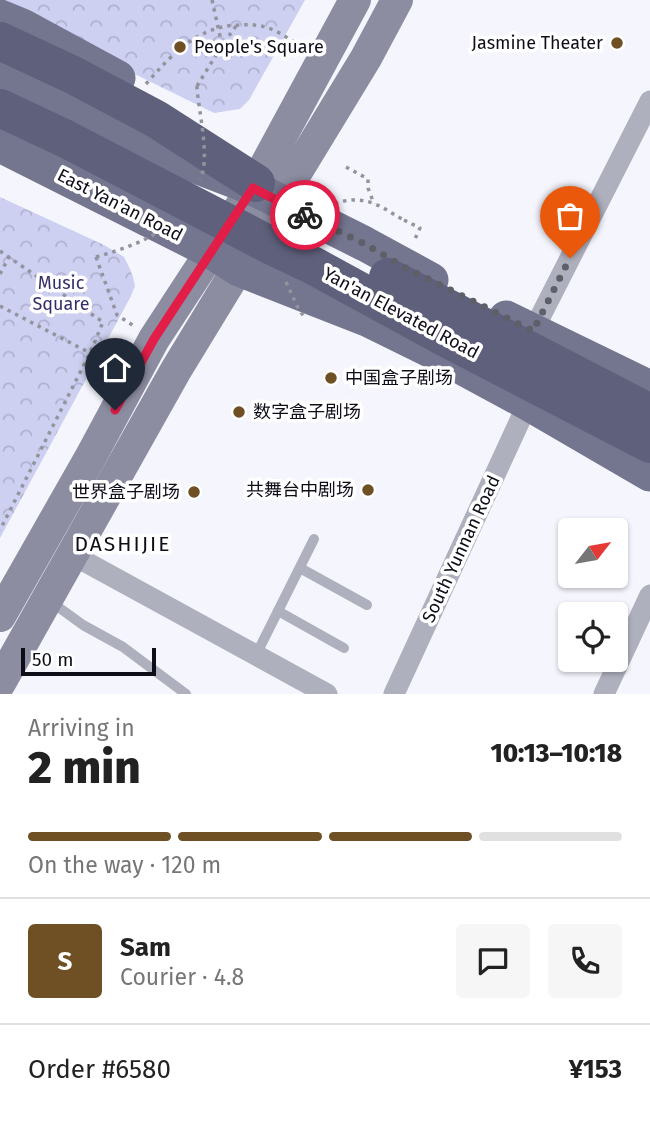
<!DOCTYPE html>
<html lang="en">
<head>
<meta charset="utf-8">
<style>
  :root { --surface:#fff; --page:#f6f6f6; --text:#222; --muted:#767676; --line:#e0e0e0; --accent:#6f5025 }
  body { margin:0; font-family:"Fira Sans","Noto Sans SC",sans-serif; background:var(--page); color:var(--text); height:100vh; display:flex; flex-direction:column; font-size:26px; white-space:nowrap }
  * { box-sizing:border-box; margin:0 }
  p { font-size:23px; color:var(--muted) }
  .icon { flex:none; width:38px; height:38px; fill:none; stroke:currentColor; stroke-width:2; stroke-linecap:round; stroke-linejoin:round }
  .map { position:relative; height:694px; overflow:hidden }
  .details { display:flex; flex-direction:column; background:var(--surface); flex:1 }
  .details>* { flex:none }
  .needle { width:46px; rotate:59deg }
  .buttons { position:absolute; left:558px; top:518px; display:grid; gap:14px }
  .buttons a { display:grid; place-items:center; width:70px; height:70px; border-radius:7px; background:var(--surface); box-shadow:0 2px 5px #0004; font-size:35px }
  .scale { position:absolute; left:21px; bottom:18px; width:135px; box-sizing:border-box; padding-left:7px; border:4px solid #0e0e19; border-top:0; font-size:19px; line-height:24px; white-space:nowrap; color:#0e0e19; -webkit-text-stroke:5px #fff; paint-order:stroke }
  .pin { position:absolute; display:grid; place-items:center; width:60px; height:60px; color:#fff; margin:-72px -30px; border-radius:50% 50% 50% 0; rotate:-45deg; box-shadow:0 0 7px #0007 }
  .pin .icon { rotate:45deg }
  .courier { position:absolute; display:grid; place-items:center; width:70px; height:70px; margin:-35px; border:5px solid #e11d48; border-radius:50%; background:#fff; color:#222; box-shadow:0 2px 9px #0007 }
  .head em { font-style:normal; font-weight:800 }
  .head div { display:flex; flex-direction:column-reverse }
  .head { display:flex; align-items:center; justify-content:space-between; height:119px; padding:0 28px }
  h1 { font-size:46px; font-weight:800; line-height:52px }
  .bar { display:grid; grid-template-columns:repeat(4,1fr); gap:10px 7px; align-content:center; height:84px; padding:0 28px }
  .bar i { height:9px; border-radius:5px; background:var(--line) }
  .bar .current { background:var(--accent) }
  .bar p { grid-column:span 4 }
  .line { display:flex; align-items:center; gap:18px; padding:0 28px; border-top:2px solid var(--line) }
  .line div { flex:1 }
  .round { display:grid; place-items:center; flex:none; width:74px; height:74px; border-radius:7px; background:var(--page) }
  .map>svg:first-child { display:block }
  .park { fill:url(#park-crowns) }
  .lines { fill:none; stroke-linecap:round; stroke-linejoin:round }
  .path { stroke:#93949d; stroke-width:3.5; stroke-dasharray:3.5 5; stroke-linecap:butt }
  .lane { stroke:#afb0be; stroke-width:10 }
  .street { stroke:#afb0be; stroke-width:21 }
  .secondary { stroke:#8d8da2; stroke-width:32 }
  .primary { stroke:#74758e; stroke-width:35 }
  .highway { stroke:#5f607c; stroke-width:38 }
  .path-bridge { stroke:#93949d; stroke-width:3.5; stroke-dasharray:3.5 5; stroke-linecap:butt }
  .highway-bridge { stroke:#5f607c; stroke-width:38 }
  .done { stroke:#5f5f69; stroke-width:7; stroke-dasharray:0 12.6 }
  .route { stroke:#e11d48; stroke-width:9 }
  .poi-dot { fill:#6f5025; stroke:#fff; stroke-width:2.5 }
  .labels { text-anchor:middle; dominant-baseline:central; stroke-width:7; stroke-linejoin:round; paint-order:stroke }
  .poi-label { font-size:18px; fill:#0e0e19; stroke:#fff; text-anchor:end }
  .street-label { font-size:18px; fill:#0e0e19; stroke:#fff }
  .park-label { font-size:18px; fill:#332e68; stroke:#fff }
  .quarter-label { font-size:21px; letter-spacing:2px; fill:#0e0e19; stroke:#fff }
</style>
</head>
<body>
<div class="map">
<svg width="650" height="694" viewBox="0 0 650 694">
  <defs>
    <pattern id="park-crowns" width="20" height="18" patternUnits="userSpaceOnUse" patternTransform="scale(1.75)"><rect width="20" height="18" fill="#ced0f2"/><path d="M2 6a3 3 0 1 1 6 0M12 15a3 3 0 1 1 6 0" fill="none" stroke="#b0b1cf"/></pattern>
  </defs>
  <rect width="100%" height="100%" fill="#f5f6fd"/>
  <g class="park">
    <path d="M0,0H305L249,100L240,109L214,113L0,8Z"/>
    <path d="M0,197L104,245L124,257L130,269L133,277L135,286L130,298L0,538Z"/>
  </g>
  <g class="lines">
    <g class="path">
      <path d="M212,0L222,45"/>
      <path d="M146,84C172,54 198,26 239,25C250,24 261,25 271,29C283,34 294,42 304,49"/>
      <path d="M197,86L221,47L236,26"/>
      <path d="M346,167L368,179V188L374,204"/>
      <path d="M404,220L420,228L414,241"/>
      <path d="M0,251L103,322L90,353L0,530"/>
      <path d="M96,257L117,315L134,326"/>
      <path d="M0,274L9,257"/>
      <path d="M0,306L90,353"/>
    </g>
    <g class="lane">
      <path d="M300,568L367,605"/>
      <path d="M50,601L83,625L123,647L186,694"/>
      <path d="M278,611L344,648"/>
      <path d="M256,655L314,539"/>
    </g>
    <g class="street">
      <path d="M533,331L650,101"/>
      <path d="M73,555L327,694"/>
      <path d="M394,694L528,403"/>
      <path d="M604,694L650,595"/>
    </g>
    <g class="secondary">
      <path d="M0,616L90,458L154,339L256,183L355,0"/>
      <path d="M0,683L176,370L366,58L397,0"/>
    </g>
    <g class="primary">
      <path d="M0,17L22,26L118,78"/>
      <path d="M0,72L198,167L253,188L365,244L431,280"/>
      <path d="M0,145L211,251L239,269L369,320L432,351L528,403L650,474"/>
      <path d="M506,318L650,388"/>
    </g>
    <path class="highway" d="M0,41L73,75L156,119L256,183"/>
    <g class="path-bridge">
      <path d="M197,86C198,110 211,159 200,179"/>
      <path d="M302,230C319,208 346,192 375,204C385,208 394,215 404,220"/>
      <path d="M96,257C123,249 149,241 170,223"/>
      <path d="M286,282L299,310L306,319"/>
    </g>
    <g class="highway-bridge">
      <path d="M0,108L66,139L268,244L314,266L444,337L650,444"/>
      <path d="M388,277L650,413"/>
    </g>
  </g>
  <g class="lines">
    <path class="done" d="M305,215L365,244L402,266L533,331L570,258"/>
    <path class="route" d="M115,410L154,339L253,188L305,215"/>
  </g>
  <g class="poi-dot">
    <circle cx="617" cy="43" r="7"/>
    <circle cx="180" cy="47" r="7"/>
    <circle cx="331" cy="378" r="7"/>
    <circle cx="239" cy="412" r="7"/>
    <circle cx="368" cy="490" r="7"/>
    <circle cx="194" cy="492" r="7"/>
  </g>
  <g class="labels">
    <g class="poi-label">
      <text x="603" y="43">Jasmine Theater</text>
      <text x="194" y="47" text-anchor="start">People's Square</text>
      <text x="345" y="378" text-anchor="start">中国盒子剧场</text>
      <text x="253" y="412" text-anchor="start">数字盒子剧场</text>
      <text x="354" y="490">共舞台中剧场</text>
      <text x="180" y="492">世界盒子剧场</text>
    </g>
    <g class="street-label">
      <text transform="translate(120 205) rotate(27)">East Yan'an Road</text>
      <text transform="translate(401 313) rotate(28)">Yan'an Elevated Road</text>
      <text transform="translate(461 549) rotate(-65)">South Yunnan Road</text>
    </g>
    <g class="park-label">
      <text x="61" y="283">Music<tspan x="61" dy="21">Square</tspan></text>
    </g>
    <g class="quarter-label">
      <text x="123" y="544">DASHIJIE</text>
    </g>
  </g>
</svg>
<div class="buttons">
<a><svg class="needle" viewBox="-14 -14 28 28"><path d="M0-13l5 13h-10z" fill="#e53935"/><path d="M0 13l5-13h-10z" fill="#767676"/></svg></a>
<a><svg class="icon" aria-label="locate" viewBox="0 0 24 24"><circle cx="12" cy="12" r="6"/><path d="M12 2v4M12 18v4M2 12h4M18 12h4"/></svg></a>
</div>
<div class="scale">50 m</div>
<div class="pin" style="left:570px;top:258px;background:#ea580c"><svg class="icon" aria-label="bag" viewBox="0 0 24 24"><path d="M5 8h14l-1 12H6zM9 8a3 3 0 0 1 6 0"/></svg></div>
<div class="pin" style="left:115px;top:410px;background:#1f2937"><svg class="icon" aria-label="home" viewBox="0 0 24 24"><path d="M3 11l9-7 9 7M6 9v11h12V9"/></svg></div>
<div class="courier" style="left:305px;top:215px"><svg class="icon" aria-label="bike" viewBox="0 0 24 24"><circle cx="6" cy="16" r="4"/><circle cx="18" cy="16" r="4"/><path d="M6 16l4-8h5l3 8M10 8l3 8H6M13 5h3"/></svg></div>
</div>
<section class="details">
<div class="head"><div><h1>2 min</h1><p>Arriving in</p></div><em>10:13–10:18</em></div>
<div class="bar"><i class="current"></i><i class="current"></i><i class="current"></i><i></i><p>On the way · 120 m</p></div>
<div class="line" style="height:126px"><b class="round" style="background:var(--accent);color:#fff">S</b><div><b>Sam</b><p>Courier · 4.8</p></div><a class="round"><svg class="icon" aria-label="chat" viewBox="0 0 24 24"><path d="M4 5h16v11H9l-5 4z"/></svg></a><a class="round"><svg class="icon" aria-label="phone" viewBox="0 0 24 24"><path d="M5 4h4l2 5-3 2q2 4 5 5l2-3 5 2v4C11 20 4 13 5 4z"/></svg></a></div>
<div class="line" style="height:91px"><div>Order #6580</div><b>¥153</b></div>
</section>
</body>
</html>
